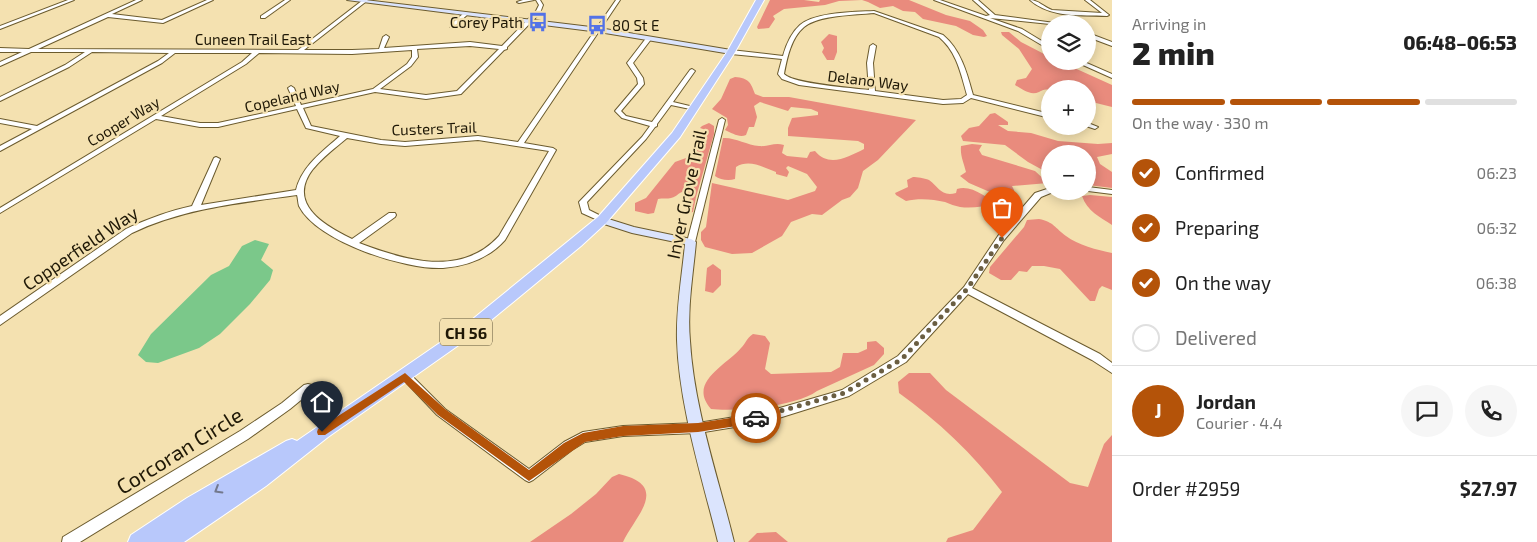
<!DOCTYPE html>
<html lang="en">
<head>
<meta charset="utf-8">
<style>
  :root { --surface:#fff; --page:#f6f6f6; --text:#222; --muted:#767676; --line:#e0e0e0; --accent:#b45309 }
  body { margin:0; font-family:"Exo 2",sans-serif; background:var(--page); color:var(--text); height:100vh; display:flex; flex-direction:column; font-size:19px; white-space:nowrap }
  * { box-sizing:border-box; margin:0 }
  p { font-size:16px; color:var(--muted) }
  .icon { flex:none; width:28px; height:28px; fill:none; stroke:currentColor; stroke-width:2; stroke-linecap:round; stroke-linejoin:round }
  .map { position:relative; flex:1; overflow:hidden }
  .panel { display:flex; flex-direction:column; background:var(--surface); width:425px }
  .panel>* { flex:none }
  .tools { position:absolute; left:1041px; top:15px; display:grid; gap:10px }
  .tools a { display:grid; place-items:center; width:55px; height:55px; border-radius:50%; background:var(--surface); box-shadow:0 2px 12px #0003; font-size:25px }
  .pin { position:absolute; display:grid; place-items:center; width:42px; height:42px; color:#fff; margin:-51px -21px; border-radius:50% 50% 50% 0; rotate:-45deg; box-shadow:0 0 5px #0007 }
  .pin .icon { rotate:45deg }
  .courier { position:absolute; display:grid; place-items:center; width:50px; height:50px; margin:-25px; border:4px solid #b45309; border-radius:50%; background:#fff; color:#222; box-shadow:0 1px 6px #0007 }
  .headline em { font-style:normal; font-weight:800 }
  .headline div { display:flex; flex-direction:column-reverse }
  .headline { display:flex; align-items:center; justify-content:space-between; height:85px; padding:0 20px }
  h1 { font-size:32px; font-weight:800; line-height:38px }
  .bar { display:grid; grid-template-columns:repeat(4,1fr); gap:8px 5px; align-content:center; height:60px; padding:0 20px }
  .bar i { height:6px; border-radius:4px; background:var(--line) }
  .bar .current { background:var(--accent) }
  .bar p { grid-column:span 4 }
  .line { display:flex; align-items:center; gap:12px; padding:0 20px; border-top:1px solid var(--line) }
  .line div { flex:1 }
  .round { display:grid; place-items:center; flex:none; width:52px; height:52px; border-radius:26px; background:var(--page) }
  ol { padding:0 20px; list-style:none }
  li { display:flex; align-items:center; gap:15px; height:55px }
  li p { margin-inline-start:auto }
  li .icon { padding:5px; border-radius:50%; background:var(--accent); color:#fff; stroke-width:4 }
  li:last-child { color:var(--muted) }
  li i { width:28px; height:28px; border:2px solid var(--line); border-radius:50% }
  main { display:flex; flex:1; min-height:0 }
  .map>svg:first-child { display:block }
  .forest { fill:#e98b7d }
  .water { fill:#7bc88a }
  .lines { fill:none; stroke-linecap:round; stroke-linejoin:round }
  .street-casing { stroke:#6b5b2e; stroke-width:2 }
  .secondary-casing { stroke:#6b5b2e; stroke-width:2 }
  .primary-casing { stroke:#fff; stroke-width:2 }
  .street { fill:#fff; fill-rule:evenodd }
  .secondary { fill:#dbe4fd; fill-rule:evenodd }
  .primary { fill:#b8c8fb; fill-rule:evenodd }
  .oneway { stroke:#73798d }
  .route { fill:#b45309 }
  .done { stroke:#6a5e42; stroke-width:5; stroke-dasharray:0 9 }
  .labels { text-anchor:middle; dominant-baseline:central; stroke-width:4.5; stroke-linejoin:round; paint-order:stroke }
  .far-poi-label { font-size:15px; fill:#1f1806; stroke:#f4e1b0; text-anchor:end }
  .far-street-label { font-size:15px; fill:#1f1806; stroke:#f4e1b0 }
  .shield { fill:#f4e1b0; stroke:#5f5439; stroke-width:1 }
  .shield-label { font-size:16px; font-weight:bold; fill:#1f1806 }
  .street-label { font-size:18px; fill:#1f1806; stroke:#f4e1b0 }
  .near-street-label { font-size:21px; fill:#1f1806; stroke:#f4e1b0 }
</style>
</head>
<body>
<main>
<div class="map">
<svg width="1112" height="542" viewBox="0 0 1112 542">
  <rect width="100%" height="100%" fill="#f4e1b0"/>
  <g class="forest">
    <path d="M770,0H804L819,2L820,0H909L946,15L970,21L983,30L987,36L984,37L973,35L956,26L923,19L915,12L903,11L893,6L880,8L868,2L862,0L839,1L825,5L784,9L773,16L775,19L769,28L758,29L757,27Z"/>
    <path d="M1001,32H1009L1021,42L1050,57V61H1059L1112,85V107L1088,101V89H1050V90C1044,89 1043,90 1039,92C1030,96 1022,89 1015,85L1017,80L1026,78L1032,69L1019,49L1002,35Z"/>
    <path d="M829,34L837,36V52L834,60H827L822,52L824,48L821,42Z"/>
    <path d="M735,77C749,78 751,83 755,94L763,97H789L916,120L878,160L863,171L858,188L850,197L842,200L822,215L812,214L791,222L782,236L752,253L732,254L705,247L701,240V232L706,227L712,183L788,200L815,191L817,187L807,174L788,166L786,168L789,172L787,177L776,174V172C763,167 749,159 736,167L735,179C729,181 720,180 715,176L723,138C734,137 747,145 759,146C769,147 774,142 784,145L782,153L787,156L807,158L810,152L815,151C829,168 848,157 864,149V144L858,141L788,136V128L792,118L818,115V112L811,109L791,107L788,111L760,102L754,106L757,117L754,127H749L746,135C739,138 732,133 725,130L728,125L727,118L712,109L721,99L730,79Z"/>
    <path d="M995,113L1008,122V125H998L1008,131L1031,133L1058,141L1098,144L1112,143V154L1097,157L1100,164L1112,172V188L1088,185V154H1050V174L1028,162L1005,145L963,141L961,136L969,128L979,126L990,114Z"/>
    <path d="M709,123L714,126V134L696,197L693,212L687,213L686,211L691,194C679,188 681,195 671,198C668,199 662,198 658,199L654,213L648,214L635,211V203L646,198L675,162L686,158L698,145L705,136L706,130L700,128L702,126Z"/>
    <path d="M972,144L982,145L979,150L982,155L1035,171L1048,183L1012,186L1014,190L1013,202L969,183L960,176L966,172C964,163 960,156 961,146Z"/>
    <path d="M913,177C917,177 924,178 929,180C939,187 941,197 956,193L957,189C971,184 988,198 999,206C986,205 974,209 960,207C955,206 950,204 945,202C933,199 918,198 906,201L896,195L895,193L908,187L907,180Z"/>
    <path d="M1090,195L1112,197V225C1100,217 1087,211 1082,196Z"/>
    <path d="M1039,219C1054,222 1055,228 1066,236C1078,245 1097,250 1112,253V290L1102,286L1099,289L1095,301H1090L1060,269L1044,266H1032L1027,272L1019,271L1011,280H1001L989,273L990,267L1024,227L1027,220Z"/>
    <path d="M713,264L721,270V285L713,293L705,291L707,268Z"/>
    <path d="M753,334L765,336L770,343L765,369L771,374L831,372L840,367L843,353H858L867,349V342L876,341L884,348V354L874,365L817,391C797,406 737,412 711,409C687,382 727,365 741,348C746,343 746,339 753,334Z"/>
    <path d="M909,373H930L946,390L1070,483L1088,487L1104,444L1112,435V542H946L948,538L973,530L1002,492C973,454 938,421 899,393L898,382Z"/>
    <path d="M619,474C671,486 635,516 623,542H530L571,514L596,494L612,477Z"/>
    <path d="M776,532L788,542H748L757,533Z"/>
  </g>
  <path class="water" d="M255,240L269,244L261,260L273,270L270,280L250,304L220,334L199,348L158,363L146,362L138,355L151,334L211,275L229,266L242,246Z"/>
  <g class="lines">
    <defs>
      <g id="street">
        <path d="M68,0H74L0,29V26Z"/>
        <path d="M136,0H142L112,14L162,20L207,0H213L163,23L108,17L38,49L298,50L363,0H368L304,50H352L379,49L383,37L386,35L389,37L384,48L470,42L502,46L536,11L539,5L536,0H540L543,5L540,13L507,47V49L504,50L461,94L426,99L375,92L303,108L311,126L381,140L405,142L478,136L518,142L616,0H620L524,143L553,148L556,150L505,240C489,258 467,266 443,268C406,270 317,242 299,206C298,203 298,198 297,195C240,203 184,208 132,233L0,325V316L126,229C147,219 169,211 192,206L214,158L216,157L220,159L201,205L296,190C302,166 322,152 340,136L306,128L297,109L218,127H200L156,119L0,213V208L242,62L252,53H175L162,63L0,151V146L32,129L0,123V119L37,126L158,61L169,53L92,52L69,67L0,101V97L65,65L85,52H31L0,66V62L22,52H0V48L29,49ZM470,46L499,49L457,91L426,95L380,89L411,66L418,57L417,49ZM412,50V57L407,64L373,89L301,105L294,88L291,86L288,88L296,106L218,123H200L161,116L246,64L259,53L352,54ZM347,138L381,144L405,146L478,140L549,151L499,236C461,278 404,260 359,243L395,217L396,215L395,213H389L352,239C325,226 286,204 313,169C323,157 335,148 347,138Z"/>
        <path d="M285,0H290L265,18H261V16Z"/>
        <path d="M523,0H534L519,3L517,2Z"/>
        <path d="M934,0H940L986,16L990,15L973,0H978L995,15L1062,24H1050L990,18L1022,29L1050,46V50L1018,31Z"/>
        <path d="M1030,0C1038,0 1044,7 1052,10L1102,13L1085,0H1090L1109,15L1107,16C1081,15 1050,18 1030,0Z"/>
        <path d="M874,11L943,35C961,50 967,73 973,95L1050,114V118L971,98L963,103L943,104L799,85L782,79L778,74L782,59L731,54L728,52L731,50L783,56C786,45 791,33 800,25C815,12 854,12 874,11ZM874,13L939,37C957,52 961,74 967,95L961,99L943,100L875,91L873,63L876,46L873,44L870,46L867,63L869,90C853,88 793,84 784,74C787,58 791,38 804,27C818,15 855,15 874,13Z"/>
        <path d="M464,13L468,14L454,27H450V25Z"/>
        <path d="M1088,33L1112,42V46L1088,37Z"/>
        <path d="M647,37L652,38L633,63L643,78L644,84L621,111L626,116L652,122L690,70L692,69L695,71L673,102L698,108L695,110L671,105L657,124V126L655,127L646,139L587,202L589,210L605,218L606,220L602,222L582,213L579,202L642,137L650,126L622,118L615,111L638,84L637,78L627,63Z"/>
        <path d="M1074,61H1082L1112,74V78Z"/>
        <path d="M722,118L725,120L695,242L691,245L687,242L719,120Z"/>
        <path d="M1088,123L1098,127L1095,129L1086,126H1088Z"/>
        <path d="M1088,187L1112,190V194L1088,191Z"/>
        <path d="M1050,188V191L1053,192L1041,197L1004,240L972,288L1100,354L1112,363V373L1092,360L968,294L906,362L849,396L766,422L698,433L623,436L585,442L572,450L533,480L529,482L525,480L437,415L400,376L401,373L405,372L409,373L445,409L529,469L564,442L583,432L623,426L698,423L766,412L842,390L898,356L964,287L998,236L1035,193Z"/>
        <path d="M308,384L312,385L313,388L312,391L290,409L248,439L80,542H62L63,537L240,431L282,403L304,385Z"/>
      </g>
      <g id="secondary">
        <path d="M347,0H365L599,28L731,50L734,52L731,54L599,32Z"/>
        <path d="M602,217L634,227L691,239L696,242C693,275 687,308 690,341C694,409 718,476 734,542H718C702,477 679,406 677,340C676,308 682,276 685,244L632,233L598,222L597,220L598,218Z"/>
      </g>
      <path id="primary" d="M756,0H764L735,52L680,137L606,223L581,246L473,335L328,437L266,486L184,542H128L131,535L187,498L286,441L292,439L297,441L463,327L598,217L672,133L727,52Z"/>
    </defs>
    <use href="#street" class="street-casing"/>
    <use href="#secondary" class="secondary-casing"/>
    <use href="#primary" class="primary-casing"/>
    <use href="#street" class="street"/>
    <use href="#secondary" class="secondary"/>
    <use href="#primary" class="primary"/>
  </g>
  <defs><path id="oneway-chevron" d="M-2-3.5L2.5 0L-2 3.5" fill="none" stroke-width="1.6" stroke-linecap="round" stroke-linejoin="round" transform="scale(1.25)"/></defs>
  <use class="oneway" href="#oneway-chevron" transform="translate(218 490) rotate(149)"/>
  <path class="route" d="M405,373L445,409L529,470L564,443L583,433L623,426L698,423L756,414L762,418L756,423L698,432L623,436L585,442L529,481L438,415L404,382L325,435H318L317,432L318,429Z"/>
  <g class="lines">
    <path class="done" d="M756,418L844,393L902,359L967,289L1002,238"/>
  </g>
  <defs>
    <symbol id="bus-bare" viewBox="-9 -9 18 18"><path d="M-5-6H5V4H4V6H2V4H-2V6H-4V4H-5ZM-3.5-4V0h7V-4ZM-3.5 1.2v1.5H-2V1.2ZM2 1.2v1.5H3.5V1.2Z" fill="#5372e7" stroke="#f4e1b0" stroke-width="2.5" paint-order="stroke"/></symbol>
  </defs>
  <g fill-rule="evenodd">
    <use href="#bus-bare" x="524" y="8" width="28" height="28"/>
    <use href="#bus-bare" x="583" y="11" width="28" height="28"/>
  </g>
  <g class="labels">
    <g class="far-poi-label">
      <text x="523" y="22">Corey Path</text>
      <text x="612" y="25" text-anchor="start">80 St E</text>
    </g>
    <g class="far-street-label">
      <text x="253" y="39">Cuneen Trail East</text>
      <text transform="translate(868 80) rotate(7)">Delano Way</text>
      <text transform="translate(292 96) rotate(-13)">Copeland Way</text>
      <text transform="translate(123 121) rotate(-31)">Cooper Way</text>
      <text transform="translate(434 128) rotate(-2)">Custers Trail</text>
    </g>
    <rect class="shield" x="440" y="318.5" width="52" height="27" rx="4"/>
    <g class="shield-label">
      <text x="466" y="332">CH 56</text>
    </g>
    <g class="street-label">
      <text transform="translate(686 194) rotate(-78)">Inver Grove Trail</text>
      <text transform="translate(80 248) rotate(-34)">Copperfield Way</text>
    </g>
    <g class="near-street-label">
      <text transform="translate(179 450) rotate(-32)">Corcoran Circle</text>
    </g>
  </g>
</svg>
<div class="tools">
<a><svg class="icon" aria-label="layers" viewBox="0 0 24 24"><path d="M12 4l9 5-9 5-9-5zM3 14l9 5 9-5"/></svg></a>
<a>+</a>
<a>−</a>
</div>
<div class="pin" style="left:1002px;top:238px;background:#ea580c"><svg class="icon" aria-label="bag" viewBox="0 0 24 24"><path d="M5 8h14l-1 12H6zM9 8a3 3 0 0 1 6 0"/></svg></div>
<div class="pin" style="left:322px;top:432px;background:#1f2937"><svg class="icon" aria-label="home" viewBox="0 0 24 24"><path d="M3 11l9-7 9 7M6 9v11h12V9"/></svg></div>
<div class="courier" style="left:756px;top:418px"><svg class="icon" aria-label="car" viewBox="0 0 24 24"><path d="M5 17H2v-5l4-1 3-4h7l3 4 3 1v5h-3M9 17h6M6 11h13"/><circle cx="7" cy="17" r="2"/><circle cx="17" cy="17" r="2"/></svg></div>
</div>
<section class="panel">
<div class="headline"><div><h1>2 min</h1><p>Arriving in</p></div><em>06:48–06:53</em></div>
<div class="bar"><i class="current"></i><i class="current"></i><i class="current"></i><i></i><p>On the way · 330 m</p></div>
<ol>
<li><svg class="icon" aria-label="check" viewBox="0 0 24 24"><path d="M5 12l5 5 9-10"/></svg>Confirmed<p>06:23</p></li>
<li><svg class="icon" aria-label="check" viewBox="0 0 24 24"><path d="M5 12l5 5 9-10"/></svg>Preparing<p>06:32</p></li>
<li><svg class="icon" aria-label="check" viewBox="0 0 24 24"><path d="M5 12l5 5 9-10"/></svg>On the way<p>06:38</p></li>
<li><i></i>Delivered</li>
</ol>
<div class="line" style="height:90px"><b class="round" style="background:var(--accent);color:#fff">J</b><div><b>Jordan</b><p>Courier · 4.4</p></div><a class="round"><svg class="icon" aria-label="chat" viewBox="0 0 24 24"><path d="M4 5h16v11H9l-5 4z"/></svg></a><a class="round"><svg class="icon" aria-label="phone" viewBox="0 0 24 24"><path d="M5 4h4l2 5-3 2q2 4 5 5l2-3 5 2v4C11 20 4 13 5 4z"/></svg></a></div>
<div class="line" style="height:65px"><div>Order #2959</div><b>$27.97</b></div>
</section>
</main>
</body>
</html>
